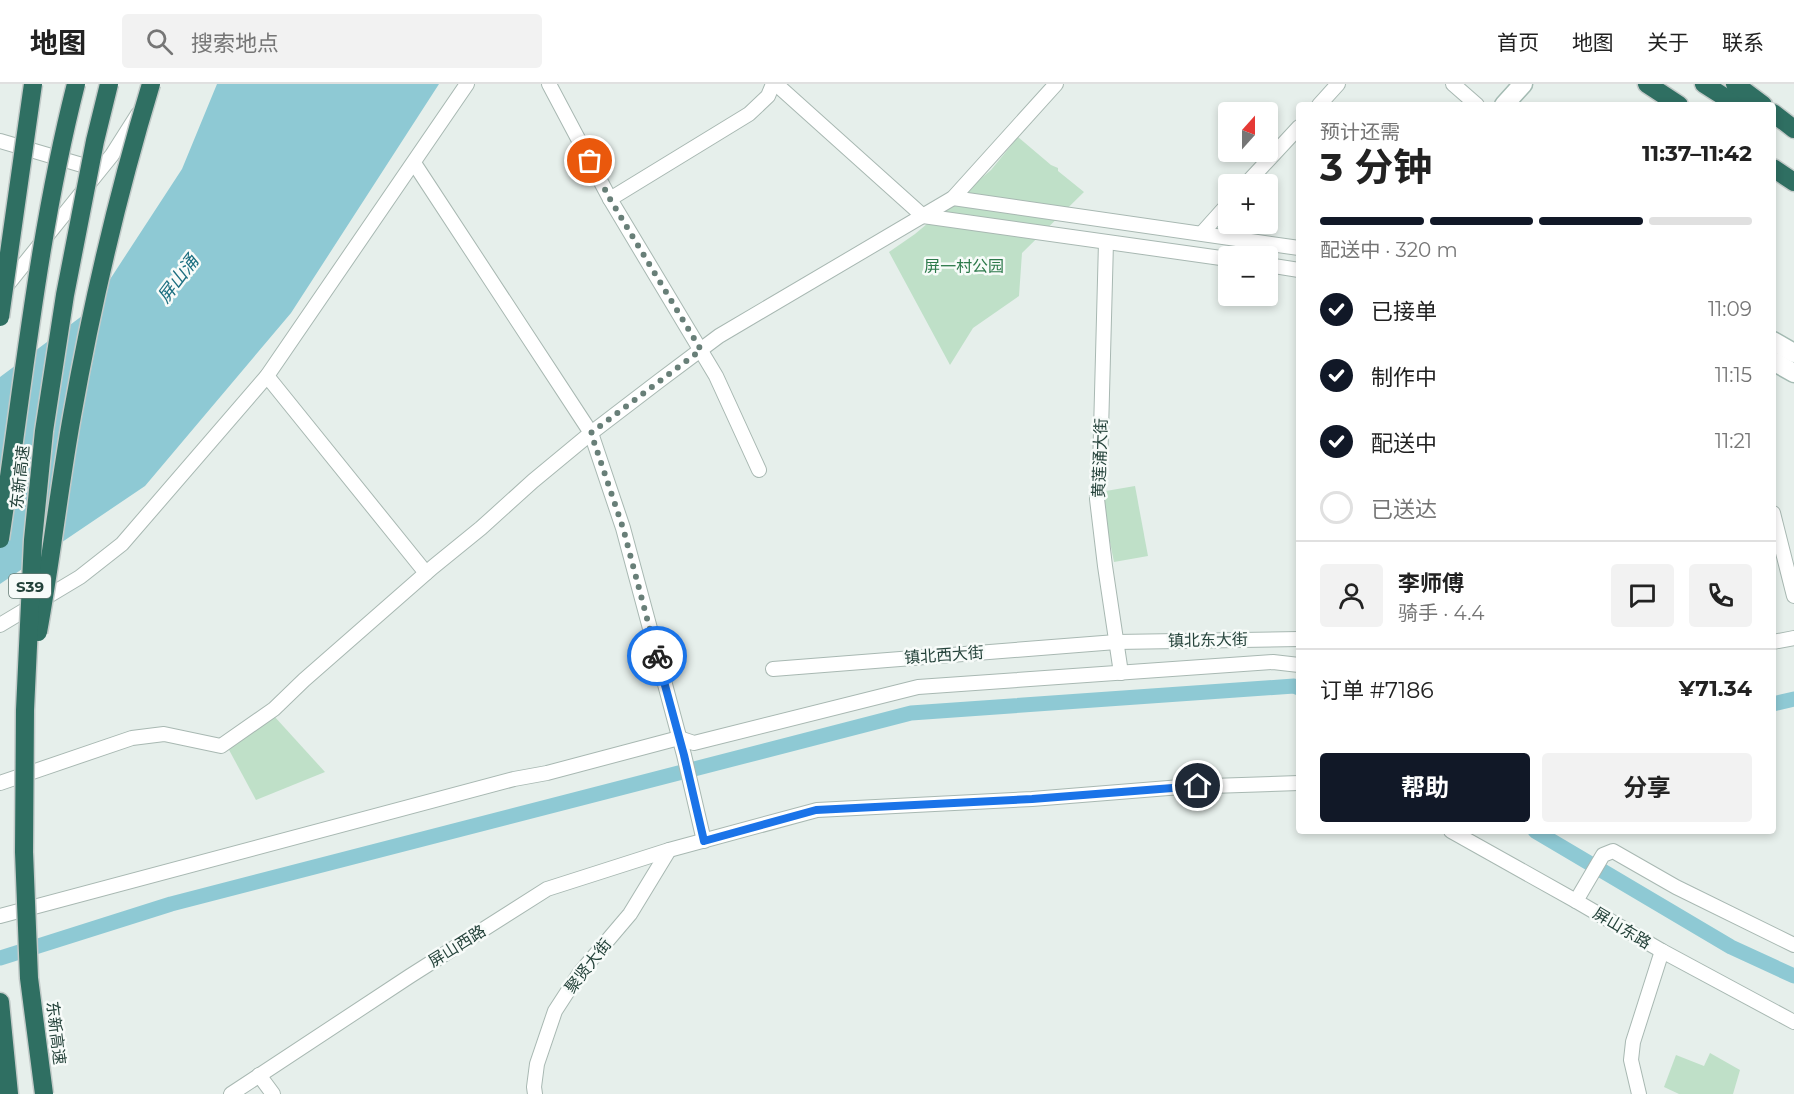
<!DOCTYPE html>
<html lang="zh">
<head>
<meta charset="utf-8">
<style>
  :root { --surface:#fff; --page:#f2f2f2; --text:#222; --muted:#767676; --line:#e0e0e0; --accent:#111827 }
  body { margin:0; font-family:Montserrat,"Noto Sans SC",sans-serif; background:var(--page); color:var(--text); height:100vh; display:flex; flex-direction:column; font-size:22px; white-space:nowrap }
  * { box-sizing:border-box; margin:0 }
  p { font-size:20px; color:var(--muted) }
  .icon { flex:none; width:33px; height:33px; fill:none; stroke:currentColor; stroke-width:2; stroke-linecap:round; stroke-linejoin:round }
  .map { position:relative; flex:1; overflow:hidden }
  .sheet { position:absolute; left:1296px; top:18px; width:480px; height:732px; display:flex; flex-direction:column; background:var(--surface); border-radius:6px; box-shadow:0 3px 9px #0003 }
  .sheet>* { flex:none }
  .needle { width:39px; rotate:21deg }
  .fabs { position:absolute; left:1218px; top:18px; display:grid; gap:12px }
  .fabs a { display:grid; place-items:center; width:60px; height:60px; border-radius:6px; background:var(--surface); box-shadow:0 3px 9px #0003; font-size:30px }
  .pin { position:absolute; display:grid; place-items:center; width:51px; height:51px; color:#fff; margin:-26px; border:3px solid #fff; border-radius:50%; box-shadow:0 2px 6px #0007 }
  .courier { position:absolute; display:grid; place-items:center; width:60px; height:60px; margin:-30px; border:4px solid #1a73e8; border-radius:50%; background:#fff; color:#222; box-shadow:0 2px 8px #0007 }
  .headline em { font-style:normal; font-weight:700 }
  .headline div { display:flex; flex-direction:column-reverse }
  .headline { display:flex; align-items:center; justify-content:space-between; height:102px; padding:0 24px }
  h1 { font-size:39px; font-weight:700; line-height:45px }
  .bar { display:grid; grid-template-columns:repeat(4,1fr); gap:9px 6px; align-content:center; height:72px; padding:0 24px }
  .bar i { height:8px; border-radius:4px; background:var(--line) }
  .bar .on { background:var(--accent) }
  .bar p { grid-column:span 4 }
  .line { display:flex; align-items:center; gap:15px; padding:0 24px; border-top:2px solid var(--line) }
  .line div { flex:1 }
  .round { display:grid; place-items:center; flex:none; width:63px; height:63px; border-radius:6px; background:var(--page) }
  ol { padding:0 24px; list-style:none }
  li { display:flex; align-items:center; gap:18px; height:66px }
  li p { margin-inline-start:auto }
  li .icon { padding:6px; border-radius:50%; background:var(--accent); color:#fff; stroke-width:4 }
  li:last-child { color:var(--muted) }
  li i { width:33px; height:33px; border:3px solid var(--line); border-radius:50% }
  .primary-button { display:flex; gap:12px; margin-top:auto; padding:12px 24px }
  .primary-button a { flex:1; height:69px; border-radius:6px; background:var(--accent); color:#fff; font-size:24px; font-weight:700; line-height:69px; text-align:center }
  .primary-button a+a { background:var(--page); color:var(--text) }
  header { display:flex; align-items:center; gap:36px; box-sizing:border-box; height:84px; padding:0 30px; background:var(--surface); border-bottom:2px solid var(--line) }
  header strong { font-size:28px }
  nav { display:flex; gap:33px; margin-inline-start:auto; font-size:21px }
  .search { width:420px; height:54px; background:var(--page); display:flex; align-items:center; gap:15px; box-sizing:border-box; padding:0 21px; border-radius:6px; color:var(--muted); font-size:22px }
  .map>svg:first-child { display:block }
  .green { fill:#bfe0c8 }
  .water { fill:#8ec9d4 }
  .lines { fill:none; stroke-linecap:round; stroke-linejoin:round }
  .canal { stroke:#8ec9d4; stroke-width:15 }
  .street-casing { stroke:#a8b8b2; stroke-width:16 }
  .secondary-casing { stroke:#a4bbb3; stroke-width:21 }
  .highway-casing { stroke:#c2cac8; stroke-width:21 }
  .street { stroke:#fff; stroke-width:14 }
  .secondary { stroke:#fff; stroke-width:18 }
  .highway { stroke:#2f6f62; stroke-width:18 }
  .highway-bridge-casing { stroke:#c2cac8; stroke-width:21; stroke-linecap:butt }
  .highway-bridge { stroke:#2f6f62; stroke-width:18 }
  .done { stroke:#687f78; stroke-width:6; stroke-dasharray:0 10.8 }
  .route { stroke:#1a73e8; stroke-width:8 }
  .labels { text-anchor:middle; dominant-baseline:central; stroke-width:5; stroke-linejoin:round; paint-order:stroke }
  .shield { fill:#f7fbf9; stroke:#637a73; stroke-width:1.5 }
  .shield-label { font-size:15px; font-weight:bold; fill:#24423a }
  .park-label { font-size:16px; fill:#2d7a4b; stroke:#f7fbf9 }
  .street-label { font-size:16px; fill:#24423a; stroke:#f7fbf9 }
  .water-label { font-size:18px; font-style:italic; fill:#1c6f80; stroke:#f7fbf9 }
</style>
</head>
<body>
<header>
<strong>地图</strong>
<div class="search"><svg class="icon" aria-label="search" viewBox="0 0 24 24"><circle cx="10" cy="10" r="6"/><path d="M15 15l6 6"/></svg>搜索地点</div>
<nav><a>首页</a><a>地图</a><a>关于</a><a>联系</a></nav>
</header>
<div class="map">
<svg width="1794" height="1010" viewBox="0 0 1794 1010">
  <rect width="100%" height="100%" fill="#e6efeb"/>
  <g class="green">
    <path d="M1018,53L1051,81L1058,84V87L1084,108L1022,169L1019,212L973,244L950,281L889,168L915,150L991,86Z"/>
    <path d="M1135,402L1148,472L1114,478L1100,408Z"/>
    <path d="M274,632L325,688L256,716L228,664Z"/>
    <path d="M1710,969L1740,986L1733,1010H1679L1664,1003L1676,971L1704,982Z"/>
  </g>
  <path class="water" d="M217,0H439L291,229L145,402L0,500V293L90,226L182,85Z"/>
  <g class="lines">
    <g class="canal">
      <path d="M1773,620L1794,615"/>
      <path d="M1535,747L1731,863L1794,892"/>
      <path d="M0,874L171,820L911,629L1294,602L1299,604"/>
    </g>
    <defs>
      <g id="street">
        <path d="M549,0L610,115L716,292L759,386"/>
        <path d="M776,0L923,132L1228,175"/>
        <path d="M1453,0L1477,21"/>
        <path d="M1319,21L1338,0"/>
        <path d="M0,57L99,86"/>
        <path d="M414,79L591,349L623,444L684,671L704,757"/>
        <path d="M1246,100L1299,43"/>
        <path d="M953,114L1299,164"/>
        <path d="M610,115L749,30L768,12L773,0"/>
        <path d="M1202,149L1228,120"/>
        <path d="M1106,158L1100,385L1097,415L1105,482L1121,589"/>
        <path d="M1268,181L1299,186"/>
        <path d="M4,205L112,71L138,30"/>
        <path d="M267,292L426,489"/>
        <path d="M1773,429L1794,512"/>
        <path d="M0,541L80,493L122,460L267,292L467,0"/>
        <path d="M1773,558L1794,554"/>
        <path d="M773,585L1116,558L1299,555"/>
        <path d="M0,699L132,654L164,650L221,662L274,625L304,596L433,483L481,444L533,397L591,349L659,297L719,252L953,114L1056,0"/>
        <path d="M1451,747L1576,817L1662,867L1794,938"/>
        <path d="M1576,817L1603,771L1613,767L1676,803L1794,861"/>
        <path d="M0,832L514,695L547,689L679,654L694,659L918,603L1273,578L1299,581"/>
        <path d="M259,991L273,1010"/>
        <path d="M231,1010L410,892L547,805L669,766L817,726L1032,715L1181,703L1299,699"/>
        <path d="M535,1010L534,1003L537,980L555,927L579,890L630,830L669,766"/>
        <path d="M1639,1010L1631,976L1633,958L1662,867"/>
      </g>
      <g id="secondary">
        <path d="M1504,21L1523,0"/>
        <path d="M1773,257L1794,269"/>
        <path d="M1773,277L1794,289"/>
      </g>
      <g id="highway">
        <path d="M1647,0L1679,21"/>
        <path d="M1704,0L1737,21"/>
        <path d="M1735,0L1763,21"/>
        <path d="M1773,29L1794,45"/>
        <path d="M1773,84L1794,98"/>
        <path d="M0,918L9,1010"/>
      </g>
    </defs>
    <use href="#street" class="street-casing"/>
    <use href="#secondary" class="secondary-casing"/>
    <use href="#highway" class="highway-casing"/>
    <use href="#street" class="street"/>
    <use href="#secondary" class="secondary"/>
    <use href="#highway" class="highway"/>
    <defs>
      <g id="highway-bridge">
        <path d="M0,233L33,0"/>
        <path d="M0,455C23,303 38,149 76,0"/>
        <path d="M38,548C51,477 59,404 72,332C92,220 118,109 151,0"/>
        <path d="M44,1010L29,894L24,768L25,626L33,456L44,347L65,211L95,57L109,0"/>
      </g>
    </defs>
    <use href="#highway-bridge" class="highway-bridge-casing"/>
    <use href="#highway-bridge" class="highway-bridge"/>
  </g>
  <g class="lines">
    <path class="done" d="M590,77L610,115L701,266L591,349L623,444L657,572"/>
    <path class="route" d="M657,572L684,671L704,757L816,726L1032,715L1198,702"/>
  </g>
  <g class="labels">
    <rect class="shield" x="9" y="490" width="42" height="24" rx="4.5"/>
    <g class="shield-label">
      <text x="30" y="502">S39</text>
    </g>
    <g class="park-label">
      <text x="964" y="182">屏一村公园</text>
    </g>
    <g class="street-label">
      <text transform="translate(1100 374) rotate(-88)">黄莲涌大街</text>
      <text transform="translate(20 393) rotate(-84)">东新高速</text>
      <text transform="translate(1208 556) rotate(-1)">镇北东大街</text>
      <text transform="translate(944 571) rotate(-4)">镇北西大街</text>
      <text transform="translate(1622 844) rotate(31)">屏山东路</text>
      <text transform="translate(457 862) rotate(-32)">屏山西路</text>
      <text transform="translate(588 882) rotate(-52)">聚贤大街</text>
      <text transform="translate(56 949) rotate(83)">东新高速</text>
    </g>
    <g class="water-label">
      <text transform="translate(178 195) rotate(-53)">屏山涌</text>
    </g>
  </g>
</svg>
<div class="fabs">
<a><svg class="needle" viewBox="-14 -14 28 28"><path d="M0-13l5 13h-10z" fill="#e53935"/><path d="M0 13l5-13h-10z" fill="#767676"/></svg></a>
<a>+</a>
<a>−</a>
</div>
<div class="pin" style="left:590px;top:77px;background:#ea580c"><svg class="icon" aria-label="bag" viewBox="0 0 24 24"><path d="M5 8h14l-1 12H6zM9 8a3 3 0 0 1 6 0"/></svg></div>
<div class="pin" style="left:1198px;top:702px;background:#1f2937"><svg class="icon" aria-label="home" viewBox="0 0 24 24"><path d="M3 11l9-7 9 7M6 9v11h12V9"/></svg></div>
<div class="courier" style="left:657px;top:572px"><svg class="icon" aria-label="bike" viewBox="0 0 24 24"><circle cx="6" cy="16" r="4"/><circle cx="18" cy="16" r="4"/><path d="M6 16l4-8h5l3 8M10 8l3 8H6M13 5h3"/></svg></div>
<section class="sheet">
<div class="headline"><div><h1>3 分钟</h1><p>预计还需</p></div><em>11:37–11:42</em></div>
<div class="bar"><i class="on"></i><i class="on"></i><i class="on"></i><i></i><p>配送中 · 320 m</p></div>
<ol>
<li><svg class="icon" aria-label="check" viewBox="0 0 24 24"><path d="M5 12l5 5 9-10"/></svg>已接单<p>11:09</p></li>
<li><svg class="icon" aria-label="check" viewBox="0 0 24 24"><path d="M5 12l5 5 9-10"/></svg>制作中<p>11:15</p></li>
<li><svg class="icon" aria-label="check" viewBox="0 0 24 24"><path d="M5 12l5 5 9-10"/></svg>配送中<p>11:21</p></li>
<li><i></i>已送达</li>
</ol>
<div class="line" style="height:108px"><a class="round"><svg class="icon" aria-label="person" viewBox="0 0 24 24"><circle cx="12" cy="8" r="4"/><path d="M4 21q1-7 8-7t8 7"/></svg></a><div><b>李师傅</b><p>骑手 · 4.4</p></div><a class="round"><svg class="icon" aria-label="chat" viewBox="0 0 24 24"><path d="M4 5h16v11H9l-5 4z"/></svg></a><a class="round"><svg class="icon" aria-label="phone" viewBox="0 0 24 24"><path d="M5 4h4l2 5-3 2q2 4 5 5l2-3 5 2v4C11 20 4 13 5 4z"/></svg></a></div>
<div class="line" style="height:78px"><div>订单 #7186</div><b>¥71.34</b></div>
<div class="primary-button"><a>帮助</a><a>分享</a></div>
</section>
</div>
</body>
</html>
